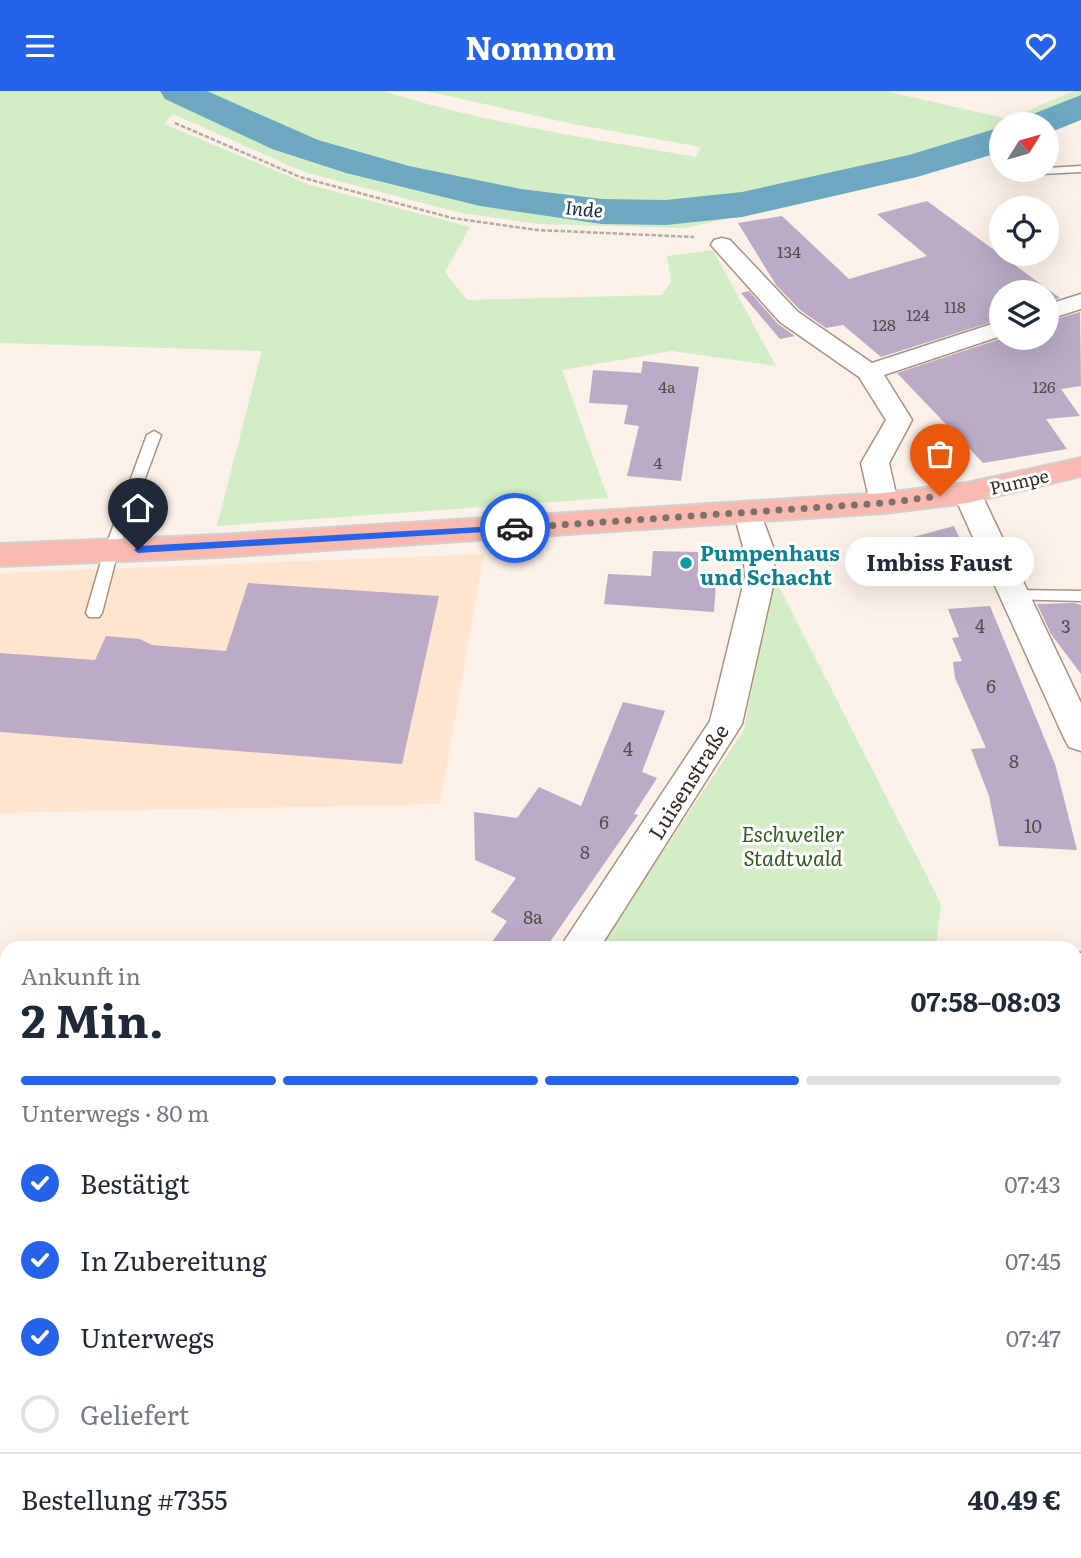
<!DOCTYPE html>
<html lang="de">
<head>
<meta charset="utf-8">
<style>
  :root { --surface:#fff; --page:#f2f2f3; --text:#1f2937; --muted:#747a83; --line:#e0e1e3; --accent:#2563eb }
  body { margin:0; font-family:Literata,serif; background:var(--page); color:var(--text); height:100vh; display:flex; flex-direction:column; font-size:26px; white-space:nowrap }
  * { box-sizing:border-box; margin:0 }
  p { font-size:23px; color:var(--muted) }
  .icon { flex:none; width:38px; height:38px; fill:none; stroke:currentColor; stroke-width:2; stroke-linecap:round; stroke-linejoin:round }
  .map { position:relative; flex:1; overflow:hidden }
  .details { position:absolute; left:0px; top:850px; width:1082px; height:618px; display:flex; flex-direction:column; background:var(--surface); border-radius:21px 21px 0 0; box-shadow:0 7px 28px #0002 }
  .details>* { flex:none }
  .needle { width:46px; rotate:53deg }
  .fabs { position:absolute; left:989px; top:21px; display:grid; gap:14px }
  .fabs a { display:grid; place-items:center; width:70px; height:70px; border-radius:50%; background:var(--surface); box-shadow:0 7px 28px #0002; font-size:35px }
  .pin { position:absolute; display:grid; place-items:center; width:60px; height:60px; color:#fff; margin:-72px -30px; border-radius:50% 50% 50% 0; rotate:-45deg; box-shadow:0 0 7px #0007 }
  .pin .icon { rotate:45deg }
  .courier { position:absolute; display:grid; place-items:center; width:70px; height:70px; margin:-35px; border:5px solid #2563eb; border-radius:50%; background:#fff; color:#222; box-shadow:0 2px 9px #0007 }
  .bubble { position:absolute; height:49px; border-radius:24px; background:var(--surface); box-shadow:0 7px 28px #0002; font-size:23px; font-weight:700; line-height:49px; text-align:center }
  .headline em { font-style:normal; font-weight:700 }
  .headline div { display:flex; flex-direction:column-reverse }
  .headline { display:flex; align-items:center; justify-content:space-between; height:119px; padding:0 21px }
  h1 { font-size:46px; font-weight:700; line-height:52px }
  .bar { display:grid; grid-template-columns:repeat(4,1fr); gap:10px 7px; align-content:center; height:84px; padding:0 21px }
  .bar i { height:9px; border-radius:5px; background:var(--line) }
  .bar .active { background:var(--accent) }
  .bar p { grid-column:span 4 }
  .line { display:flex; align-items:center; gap:18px; padding:0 21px; border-top:2px solid var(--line) }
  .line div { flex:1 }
  ol { padding:0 21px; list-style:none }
  li { display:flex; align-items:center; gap:21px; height:77px }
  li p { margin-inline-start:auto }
  li .icon { padding:7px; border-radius:50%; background:var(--accent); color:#fff; stroke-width:4 }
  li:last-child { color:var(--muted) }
  li i { width:38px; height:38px; border:4px solid var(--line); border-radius:50% }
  header { display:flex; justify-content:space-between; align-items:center; height:91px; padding:0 21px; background:var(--accent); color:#fff; font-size:32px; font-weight:700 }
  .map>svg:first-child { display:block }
  .built { fill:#ffe5cf }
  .green { fill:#d3edc7 }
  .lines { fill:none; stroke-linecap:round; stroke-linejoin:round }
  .river { fill:#6ea8c0; fill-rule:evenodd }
  .building { fill:#bbabc6 }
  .lane-casing { stroke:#aa927e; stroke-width:3 }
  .street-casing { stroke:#aa927e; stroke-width:3 }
  .primary-casing { stroke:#d3d1cf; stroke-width:4 }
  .path-far1 { stroke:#b5aba2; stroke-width:2.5; stroke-dasharray:4.5 2; stroke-linecap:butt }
  .path { stroke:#b5aba2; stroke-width:5; stroke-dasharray:9 4.5; stroke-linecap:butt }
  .lane { fill:#fff; fill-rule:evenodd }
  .street { fill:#fff; fill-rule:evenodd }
  .primary { fill:#f8b9b0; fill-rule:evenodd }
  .route { fill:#2563eb }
  .done { stroke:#7c7269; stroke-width:7; stroke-dasharray:0 12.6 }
  .culture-dot { fill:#0f9aa8; stroke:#fff; stroke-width:2.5 }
  .labels { text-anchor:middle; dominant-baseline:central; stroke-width:6; stroke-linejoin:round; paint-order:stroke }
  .far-number-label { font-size:16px; fill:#584c4c }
  .far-street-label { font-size:18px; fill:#372d24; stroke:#fff }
  .number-label { font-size:18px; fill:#584c4c }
  .far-water-label { font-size:19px; font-style:italic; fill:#13303b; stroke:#fff }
  .culture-label { font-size:21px; font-weight:bold; fill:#0d838f; stroke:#fff; text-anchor:start }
  .street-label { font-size:21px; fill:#372d24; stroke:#fff }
  .park-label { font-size:21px; font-style:italic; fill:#345b1e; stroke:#fff }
</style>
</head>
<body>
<header><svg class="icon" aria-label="menu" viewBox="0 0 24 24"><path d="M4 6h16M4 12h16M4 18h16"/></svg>Nomnom<svg class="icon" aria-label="heart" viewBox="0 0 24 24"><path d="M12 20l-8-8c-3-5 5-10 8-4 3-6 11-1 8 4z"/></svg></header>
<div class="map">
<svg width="1081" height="1467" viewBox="0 0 1081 1467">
  <rect width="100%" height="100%" fill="#fbf1e8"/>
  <path class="built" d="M484,463L440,713L0,722V482Z"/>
  <g class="green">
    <path d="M0,0H383C485,32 592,48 696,66L701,56L573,33L426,0H885L1008,28L1074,0H1081V23L1047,38L1046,33H1001V56L900,88L686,137L540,133L461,122L304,81L173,23L164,33L310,94L470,136L445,181L467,209L662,204L671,191L667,165L713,159L776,275L672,260L562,279L608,407L217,435L262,260L0,252Z"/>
    <path d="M773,484L941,813L936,857L598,858L744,639Z"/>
    <path d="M214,1461H878L932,1467H211Z"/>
  </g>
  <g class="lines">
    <g class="river">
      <path d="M160,0H207L318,49L409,75L521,98L602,108L666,109L742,101L909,64L1001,36V61L917,86L742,126L666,134L602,133L480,115L346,82L272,58L165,8Z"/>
      <path d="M1081,4V29L1046,43V33H1022L1028,25Z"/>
    </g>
  </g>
  <g class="building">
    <path d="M927,110L1060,207L1046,211V201H1001V228L881,266L843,234L826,237L800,219L776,194L738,132L782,125L849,188L927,165L877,123Z"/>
    <path d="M749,200L778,233L795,245L780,248L741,202Z"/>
    <path d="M1080,221L1081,295L1061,298L1080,325L1046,328L1067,358L983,372L897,282L1003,247H1046V231Z"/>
    <path d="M643,270L699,276L681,390L627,385L639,335L624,333L628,314L589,312L593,279L641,282Z"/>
    <path d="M954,435L970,471L933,483L929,472L852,476L850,463Z"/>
    <path d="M653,460L698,461V489L716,491L714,521L604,513L608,483L651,485Z"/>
    <path d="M248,492L439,505L402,673L0,641V562L95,569L106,545L140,548L152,554L226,560Z"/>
    <path d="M1074,512L1081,514V583L1051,543L1037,513Z"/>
    <path d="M990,515L1055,673L1077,759L999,755L989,705L971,658L986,657L955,587L953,571L962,570L952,547L959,546L948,518Z"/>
    <path d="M623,611L665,620L642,681L657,687L634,723L638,724L545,858H487L507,830L491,821L516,787L475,769L474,721L517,727L539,696L581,715Z"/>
  </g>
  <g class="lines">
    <defs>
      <g id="lane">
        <path d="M1081,75V81L1041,83L1036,80L1046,77Z"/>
        <path d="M154,340L161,344L118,460L102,522L99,526H89L86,522L104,460L147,344Z"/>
        <path d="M1013,499L1081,500V510L1008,508L1005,504Z"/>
      </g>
      <g id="street">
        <path d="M722,147L730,149L798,221L872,272L1001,230V245L884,284L912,329L889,372L898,412L894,418L884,421L874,418L870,412L861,372L886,329L859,286L780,231L711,154L714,149Z"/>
        <path d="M1081,203V218L1046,229V214Z"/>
        <path d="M967,393L977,396L981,402L1081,612V660L1069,656L1064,647L953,402L957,396Z"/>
        <path d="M748,413L758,415L773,456L775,486L742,633L599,858H559L710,630L745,486L743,456L734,422L738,415Z"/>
        <path d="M1074,861L1081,862V896L1074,895Z"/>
        <path d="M159,1461H211L209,1467H157Z"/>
      </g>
      <path id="primary" d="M1081,367V385L967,412L884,422L219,466L0,475V453L219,444L884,402L967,392Z"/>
    </defs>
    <use href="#lane" class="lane-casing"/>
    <use href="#street" class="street-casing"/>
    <use href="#primary" class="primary-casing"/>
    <path class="path-far1" d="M175,32L300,86L452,127L537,139L694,146"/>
    <path class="path" d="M336,1461L342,1467"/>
    <use href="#lane" class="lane"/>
    <use href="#street" class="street"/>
    <use href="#primary" class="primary"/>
  </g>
  <path class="route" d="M515,434L520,437L518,439L138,462L134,459L138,455Z"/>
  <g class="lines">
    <path class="done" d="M515,437L884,412L940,405"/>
  </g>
  <circle class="culture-dot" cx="686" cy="472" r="7"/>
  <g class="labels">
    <g class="far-number-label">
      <text x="789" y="160">134</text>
      <text x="955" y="215">118</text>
      <text x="918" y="223">124</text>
      <text x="884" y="233">128</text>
      <text x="667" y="295">4a</text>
      <text x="1044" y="295">126</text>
      <text x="658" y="371">4</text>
    </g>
    <g class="far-street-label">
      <text transform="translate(1019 390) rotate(-13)">Pumpe</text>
    </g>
    <g class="number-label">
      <text x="980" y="534">4</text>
      <text x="1066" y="534">3</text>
      <text x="991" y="594">6</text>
      <text x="628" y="657">4</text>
      <text x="1014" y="669">8</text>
      <text x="604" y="730">6</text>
      <text x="1033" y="734">10</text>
      <text x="585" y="760">8</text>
      <text x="533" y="825">8a</text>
    </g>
    <g class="far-water-label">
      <text transform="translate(584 117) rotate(5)">Inde</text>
    </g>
    <g class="culture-label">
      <text x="700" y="460">Pumpenhaus<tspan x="700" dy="24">und Schacht</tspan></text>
    </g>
    <g class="street-label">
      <text transform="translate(687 690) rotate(-58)">Luisenstraße</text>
    </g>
    <g class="park-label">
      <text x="793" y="741">Eschweiler<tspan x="793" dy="24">Stadtwald</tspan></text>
    </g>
  </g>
</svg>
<div class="fabs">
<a><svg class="needle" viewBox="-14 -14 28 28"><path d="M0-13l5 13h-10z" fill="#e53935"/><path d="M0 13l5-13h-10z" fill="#747a83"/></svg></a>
<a><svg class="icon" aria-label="locate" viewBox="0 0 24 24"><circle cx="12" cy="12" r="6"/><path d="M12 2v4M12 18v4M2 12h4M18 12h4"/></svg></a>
<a><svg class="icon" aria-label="layers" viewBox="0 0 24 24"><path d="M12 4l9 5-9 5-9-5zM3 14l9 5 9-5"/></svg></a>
</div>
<div class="pin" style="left:940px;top:405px;background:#ea580c"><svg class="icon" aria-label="bag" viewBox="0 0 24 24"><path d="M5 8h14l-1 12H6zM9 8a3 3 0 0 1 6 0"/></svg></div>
<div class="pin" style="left:138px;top:459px;background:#1f2937"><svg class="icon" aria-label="home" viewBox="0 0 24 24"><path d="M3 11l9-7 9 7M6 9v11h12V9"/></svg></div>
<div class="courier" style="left:515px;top:437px"><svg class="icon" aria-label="car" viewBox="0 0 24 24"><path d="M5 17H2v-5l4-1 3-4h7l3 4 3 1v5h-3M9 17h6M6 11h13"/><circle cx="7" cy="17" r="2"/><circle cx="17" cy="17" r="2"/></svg></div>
<div class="bubble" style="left:845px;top:446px;width:189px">Imbiss Faust</div>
<section class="details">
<div class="headline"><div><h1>2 Min.</h1><p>Ankunft in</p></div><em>07:58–08:03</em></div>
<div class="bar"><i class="active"></i><i class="active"></i><i class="active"></i><i></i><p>Unterwegs · 80 m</p></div>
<ol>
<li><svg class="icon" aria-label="check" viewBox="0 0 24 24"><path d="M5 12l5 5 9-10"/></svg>Bestätigt<p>07:43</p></li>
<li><svg class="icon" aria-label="check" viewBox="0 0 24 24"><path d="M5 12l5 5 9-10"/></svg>In Zubereitung<p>07:45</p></li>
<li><svg class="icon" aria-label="check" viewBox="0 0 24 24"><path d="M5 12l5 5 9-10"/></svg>Unterwegs<p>07:47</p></li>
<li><i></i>Geliefert</li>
</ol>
<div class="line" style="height:91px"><div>Bestellung #7355</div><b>40.49 €</b></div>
</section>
</div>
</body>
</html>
